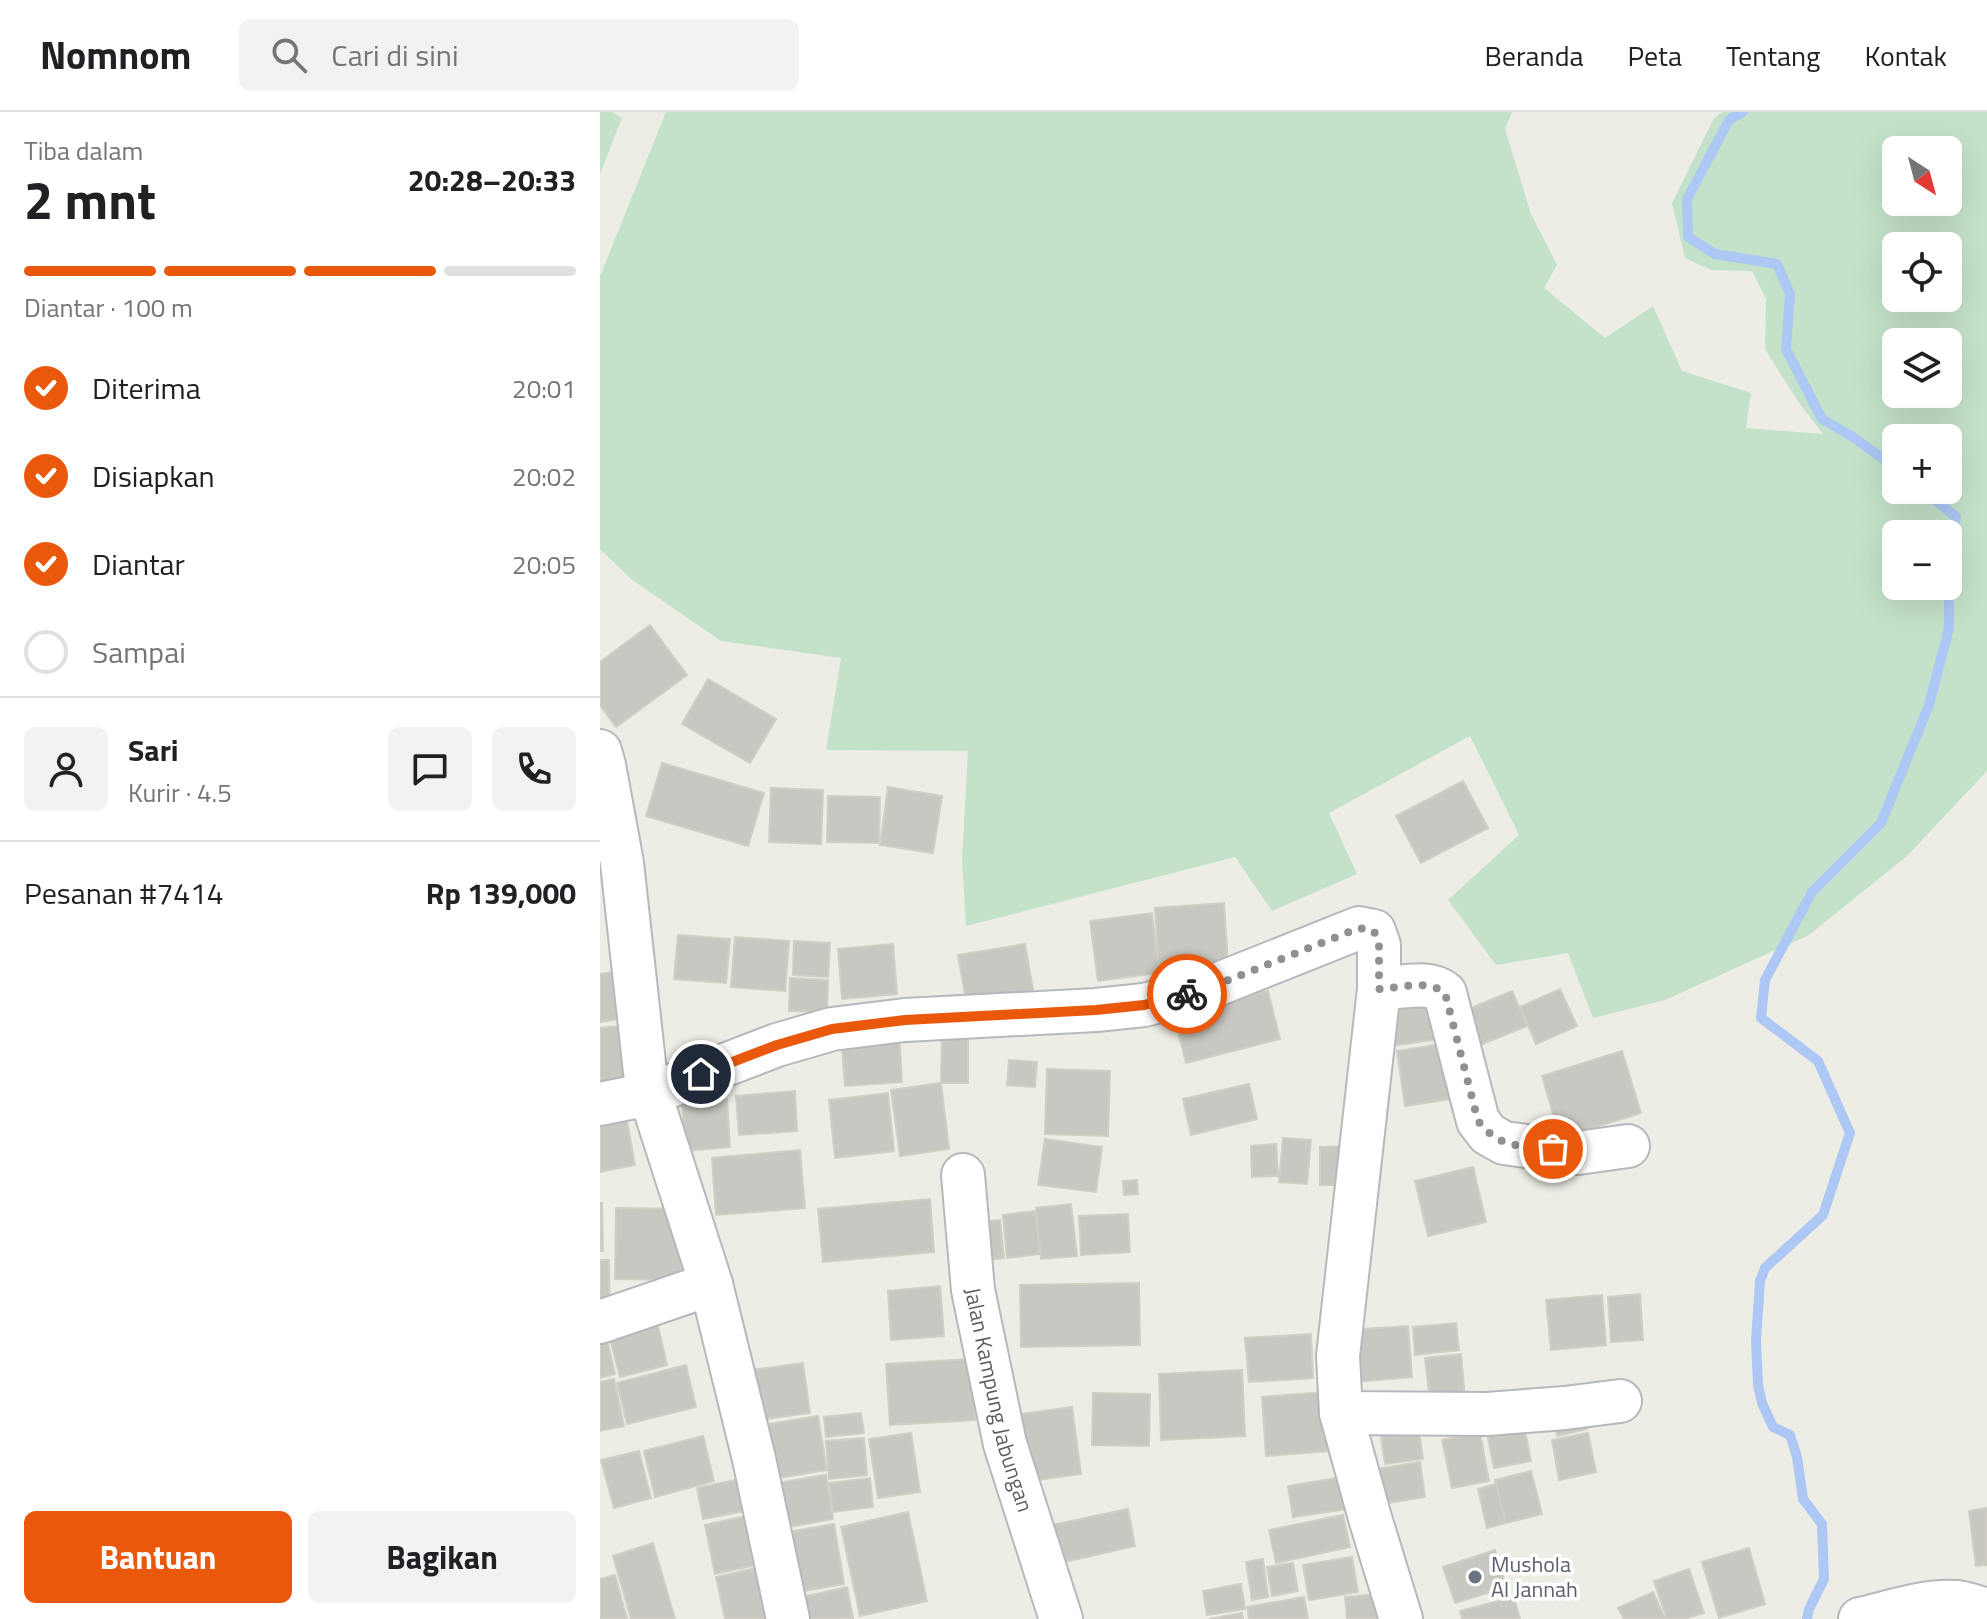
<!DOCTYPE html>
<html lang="id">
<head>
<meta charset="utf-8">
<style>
  :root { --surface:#fff; --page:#f2f2f2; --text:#202124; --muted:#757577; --line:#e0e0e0; --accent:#ea580c }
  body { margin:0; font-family:"Titillium Web",sans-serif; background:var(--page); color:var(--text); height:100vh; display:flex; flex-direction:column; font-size:30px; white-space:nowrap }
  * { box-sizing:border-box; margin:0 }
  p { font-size:26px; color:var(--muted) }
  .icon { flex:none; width:44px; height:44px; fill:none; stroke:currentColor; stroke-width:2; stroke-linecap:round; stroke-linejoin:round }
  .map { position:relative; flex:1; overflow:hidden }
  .details { display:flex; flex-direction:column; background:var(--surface); width:600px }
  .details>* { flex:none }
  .needle { width:52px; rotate:144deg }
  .fabs { position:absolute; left:1282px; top:24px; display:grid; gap:16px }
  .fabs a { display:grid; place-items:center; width:80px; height:80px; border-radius:12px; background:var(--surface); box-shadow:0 8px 32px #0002; font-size:40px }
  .pin { position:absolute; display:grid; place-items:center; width:68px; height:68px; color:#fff; margin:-34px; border:4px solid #fff; border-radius:50%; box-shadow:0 2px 8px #0007 }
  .courier { position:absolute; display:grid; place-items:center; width:80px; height:80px; margin:-40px; border:6px solid #ea580c; border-radius:50%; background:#fff; color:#222; box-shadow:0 2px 10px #0007 }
  .overview em { font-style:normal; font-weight:700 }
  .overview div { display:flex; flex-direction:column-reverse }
  .overview { display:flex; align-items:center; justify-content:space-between; height:136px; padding:0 24px }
  h1 { font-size:52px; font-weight:700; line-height:60px }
  .bar { display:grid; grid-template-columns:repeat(4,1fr); gap:12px 8px; align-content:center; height:96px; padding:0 24px }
  .bar i { height:10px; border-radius:6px; background:var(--line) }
  .bar .on { background:var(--accent) }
  .bar p { grid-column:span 4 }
  .line { display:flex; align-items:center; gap:20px; padding:0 24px; border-top:2px solid var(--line) }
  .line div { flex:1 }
  .round { display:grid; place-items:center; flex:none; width:84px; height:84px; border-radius:12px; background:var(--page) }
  ol { padding:0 24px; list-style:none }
  li { display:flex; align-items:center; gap:24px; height:88px }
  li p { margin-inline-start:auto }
  li .icon { padding:8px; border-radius:50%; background:var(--accent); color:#fff; stroke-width:4 }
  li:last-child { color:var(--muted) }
  li i { width:44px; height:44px; border:4px solid var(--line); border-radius:50% }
  .action { display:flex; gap:16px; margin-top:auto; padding:16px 24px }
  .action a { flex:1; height:92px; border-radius:12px; background:var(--accent); color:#fff; font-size:32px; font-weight:700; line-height:92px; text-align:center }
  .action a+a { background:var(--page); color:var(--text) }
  header { display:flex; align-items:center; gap:48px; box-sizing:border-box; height:112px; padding:0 40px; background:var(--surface); border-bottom:2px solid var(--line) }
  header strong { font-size:38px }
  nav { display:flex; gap:44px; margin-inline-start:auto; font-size:28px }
  .search { width:560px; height:72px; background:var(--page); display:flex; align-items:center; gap:20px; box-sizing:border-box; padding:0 28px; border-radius:12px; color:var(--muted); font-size:30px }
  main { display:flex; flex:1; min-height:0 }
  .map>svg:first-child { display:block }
  .green { fill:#c4e2ca; fill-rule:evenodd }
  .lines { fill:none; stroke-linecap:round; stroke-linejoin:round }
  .stream { stroke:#adc8f5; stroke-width:10 }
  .building { fill:#c8c7c1; stroke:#d1cfc4; stroke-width:2 }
  .minor-casing { stroke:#b7b8bd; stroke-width:46 }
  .minor { stroke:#fff; stroke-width:42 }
  .done { stroke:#8f9090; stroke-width:8; stroke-dasharray:0 14.4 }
  .route { stroke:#ea580c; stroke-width:10 }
  .worship-dot { fill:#6b7280; stroke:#fff; stroke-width:3 }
  .labels { text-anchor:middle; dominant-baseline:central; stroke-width:7; stroke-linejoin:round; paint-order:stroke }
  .street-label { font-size:22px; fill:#5c5e63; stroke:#fff }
  .worship-label { font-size:22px; fill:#5b616d; stroke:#fff; text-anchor:start }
</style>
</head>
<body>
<header>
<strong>Nomnom</strong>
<div class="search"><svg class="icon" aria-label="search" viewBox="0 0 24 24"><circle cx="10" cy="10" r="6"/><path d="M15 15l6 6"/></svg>Cari di sini</div>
<nav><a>Beranda</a><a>Peta</a><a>Tentang</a><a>Kontak</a></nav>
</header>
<main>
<section class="details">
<div class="overview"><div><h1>2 mnt</h1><p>Tiba dalam</p></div><em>20:28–20:33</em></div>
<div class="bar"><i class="on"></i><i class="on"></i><i class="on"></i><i></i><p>Diantar · 100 m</p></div>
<ol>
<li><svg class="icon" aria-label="check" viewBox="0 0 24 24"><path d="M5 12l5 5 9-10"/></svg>Diterima<p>20:01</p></li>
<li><svg class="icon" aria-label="check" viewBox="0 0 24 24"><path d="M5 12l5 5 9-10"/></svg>Disiapkan<p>20:02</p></li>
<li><svg class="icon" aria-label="check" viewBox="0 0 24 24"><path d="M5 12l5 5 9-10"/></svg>Diantar<p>20:05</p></li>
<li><i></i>Sampai</li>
</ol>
<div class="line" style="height:144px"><a class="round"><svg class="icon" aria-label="person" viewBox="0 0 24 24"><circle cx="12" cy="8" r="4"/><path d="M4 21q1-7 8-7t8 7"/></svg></a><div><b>Sari</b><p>Kurir · 4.5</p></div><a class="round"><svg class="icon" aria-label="chat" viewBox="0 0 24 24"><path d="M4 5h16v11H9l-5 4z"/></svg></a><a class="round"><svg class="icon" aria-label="phone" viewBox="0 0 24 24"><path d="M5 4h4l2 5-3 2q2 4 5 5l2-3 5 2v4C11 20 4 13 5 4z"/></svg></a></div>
<div class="line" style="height:104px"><div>Pesanan #7414</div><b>Rp 139,000</b></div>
<div class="action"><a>Bantuan</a><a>Bagikan</a></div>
</section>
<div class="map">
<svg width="1387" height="1507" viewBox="0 0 1387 1507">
  <rect width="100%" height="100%" fill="#edede5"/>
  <g class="green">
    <path d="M0,0H12L22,6L0,62Z"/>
    <path d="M66,0H912L905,17L931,102L957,153L944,176L1005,226L1053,194L1082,259L1151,281L1146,316L1223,322L1197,288L1165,237L1166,187L1152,159L1111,158L1085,146L1072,91L1114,6L1123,0H1387V659L1307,744L1209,823L1065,888L993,906L968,841L896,853L848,788L919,723L870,624L729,701L757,762L672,799L635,745L366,814L362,748L368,639L226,638L241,546L121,529L31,467L0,437V164ZM1296,38H1348V90H1296ZM1296,134H1348V186H1296ZM1348,230V282H1296V230ZM1296,326H1348V378H1296ZM1296,422H1348V474H1296Z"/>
  </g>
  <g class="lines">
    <g class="stream">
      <path d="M1143,0L1129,8L1087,87L1088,125L1115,142L1177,152L1190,182L1186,237L1222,307L1253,325L1296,356"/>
      <path d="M1207,1507L1209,1497L1224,1467L1222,1412L1203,1387L1197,1345L1190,1323L1173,1315L1162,1291L1158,1273L1156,1228L1160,1169L1165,1156L1223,1103L1250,1021L1218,949L1161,906L1165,868L1212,780L1281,711L1329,593L1349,516V462L1356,405L1323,378"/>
    </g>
  </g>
  <g class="building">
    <path d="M50,513L87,563L16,615L0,593V550Z"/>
    <path d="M108,567L176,607L150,651L82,612Z"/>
    <path d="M62,651L164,681L148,734L46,704Z"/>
    <path d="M863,669L888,716L821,751L796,704Z"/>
    <path d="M288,675L342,684L333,741L280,733Z"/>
    <path d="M171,676L223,678L221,732L169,730Z"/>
    <path d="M228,684L280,685L279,731L227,730Z"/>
    <path d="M624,791L628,852L559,857L555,796Z"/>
    <path d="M552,801L559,861L498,869L490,809Z"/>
    <path d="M78,823L130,827L126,871L74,867Z"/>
    <path d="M135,825L189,829L185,879L131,875Z"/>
    <path d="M194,829L230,831L228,865L193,863Z"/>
    <path d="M293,832L297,882L242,887L238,837Z"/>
    <path d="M425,832L435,889L368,900L358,843Z"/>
    <path d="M19,859L26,906L0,910V862Z"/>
    <path d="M190,866L228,868L227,900L189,899Z"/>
    <path d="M960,877L977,914L936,932L920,895Z"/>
    <path d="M668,879L680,927L586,951L574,903Z"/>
    <path d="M912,879L927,914L873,936L859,901Z"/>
    <path d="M836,892L846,926L791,934L786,899Z"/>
    <path d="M29,913L37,983L0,987V916Z"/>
    <path d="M299,919L302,970L245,974L241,924Z"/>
    <path d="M368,922V971H341L342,923Z"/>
    <path d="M848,931L857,986L805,994L797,939Z"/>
    <path d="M1022,939L1041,1001L960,1026L942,964Z"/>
    <path d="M409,948L437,950L435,975L407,973Z"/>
    <path d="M447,957L510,959L508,1024L445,1022Z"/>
    <path d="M341,971L349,1037L300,1044L291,978Z"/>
    <path d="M649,972L657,1007L591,1023L583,987Z"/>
    <path d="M195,979L197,1019L139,1023L136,984Z"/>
    <path d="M288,981L294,1039L235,1046L229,988Z"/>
    <path d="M127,987L130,1035L86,1039L82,991Z"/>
    <path d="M24,992L35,1053L0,1060V996Z"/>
    <path d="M683,1026L711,1028L707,1072L679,1070Z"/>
    <path d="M445,1027L502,1035L496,1080L438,1073Z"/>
    <path d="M676,1032L678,1064L652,1065L651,1034Z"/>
    <path d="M749,1034L750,1073H720V1035Z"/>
    <path d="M200,1038L205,1096L116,1103L112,1046Z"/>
    <path d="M873,1055L886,1110L828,1124L815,1069Z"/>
    <path d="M537,1068L538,1082L524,1083L523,1069Z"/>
    <path d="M330,1087L334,1140L223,1150L218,1097Z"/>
    <path d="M0,1091H2L3,1139H0Z"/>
    <path d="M471,1092L477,1144L441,1147L436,1096Z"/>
    <path d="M16,1096L83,1097L81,1168L15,1167Z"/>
    <path d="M435,1099L440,1142L407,1146L403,1103Z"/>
    <path d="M528,1102L530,1140L481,1143L479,1104Z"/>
    <path d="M400,1108L404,1146L374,1149L371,1111Z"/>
    <path d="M0,1148H9L10,1205L0,1206Z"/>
    <path d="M539,1171L540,1233L421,1235L420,1173Z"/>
    <path d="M340,1174L344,1224L291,1228L288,1179Z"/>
    <path d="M1040,1182L1043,1228L1011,1230L1008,1185Z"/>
    <path d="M1002,1183L1006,1233L951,1238L946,1188Z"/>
    <path d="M55,1201L67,1253L20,1265L7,1214Z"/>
    <path d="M856,1211L859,1238L815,1243L813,1215Z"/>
    <path d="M4,1214L15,1262L0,1266V1215Z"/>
    <path d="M808,1214L812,1265L754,1270L749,1218Z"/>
    <path d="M711,1222L713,1266L649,1270L645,1226Z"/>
    <path d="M861,1242L865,1286L830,1290L825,1246Z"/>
    <path d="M371,1247L375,1308L290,1313L286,1252Z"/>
    <path d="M203,1251L210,1301L151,1309L145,1259Z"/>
    <path d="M86,1253L96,1295L27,1312L17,1271Z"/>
    <path d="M642,1258L645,1324L561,1328L559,1262Z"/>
    <path d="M14,1267L24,1314L0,1319V1270Z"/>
    <path d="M724,1280L729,1339L666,1344L662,1285Z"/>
    <path d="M493,1281L550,1282L549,1334L492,1333Z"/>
    <path d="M472,1295L481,1362L423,1370L414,1303Z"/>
    <path d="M261,1301L264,1321L226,1325L224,1305Z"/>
    <path d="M983,1301L987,1317L957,1324L954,1307Z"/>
    <path d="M218,1304L227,1358L166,1368L157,1314Z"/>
    <path d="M923,1308L931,1349L894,1356L886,1316Z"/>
    <path d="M818,1312L823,1347L785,1352L780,1318Z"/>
    <path d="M311,1321L320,1380L278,1386L269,1327Z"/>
    <path d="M880,1321L889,1369L852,1376L842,1328Z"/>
    <path d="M988,1321L996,1360L959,1368L952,1328Z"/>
    <path d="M103,1324L114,1369L55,1385L44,1339Z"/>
    <path d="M264,1326L267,1363L229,1367L226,1329Z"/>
    <path d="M39,1339L51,1386L14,1396L1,1348Z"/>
    <path d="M820,1350L825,1385L775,1393L770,1358Z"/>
    <path d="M931,1359L942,1402L906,1411L895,1368Z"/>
    <path d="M226,1363L233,1407L173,1418L165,1373Z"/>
    <path d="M155,1364L161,1396L103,1407L97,1376Z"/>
    <path d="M749,1364L754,1396L693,1405L688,1374Z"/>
    <path d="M270,1366L273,1395L233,1400L229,1371Z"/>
    <path d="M896,1372L906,1411L887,1416L878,1377Z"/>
    <path d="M1387,1396V1453L1376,1454L1369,1399Z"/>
    <path d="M528,1397L535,1434L451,1453L443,1415Z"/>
    <path d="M308,1400L327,1489L260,1504L241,1415Z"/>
    <path d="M160,1401L170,1450L115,1462L105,1413Z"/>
    <path d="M743,1403L750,1435L676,1451L669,1418Z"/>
    <path d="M234,1412L244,1472L186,1482L176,1422Z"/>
    <path d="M53,1431L75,1507H31L13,1444Z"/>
    <path d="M1149,1436L1165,1492L1119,1506L1102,1450Z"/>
    <path d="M895,1438L906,1475L855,1491L843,1455Z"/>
    <path d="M752,1445L758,1480L709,1488L703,1453Z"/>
    <path d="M663,1447L668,1485L652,1488L646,1450Z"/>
    <path d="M693,1451L698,1479L672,1484L667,1455Z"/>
    <path d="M170,1453L181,1507H125L116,1465Z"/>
    <path d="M1089,1457L1104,1501L1085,1507H1067L1054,1469Z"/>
    <path d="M15,1463L27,1507H0V1467Z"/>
    <path d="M641,1472L645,1497L607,1503L603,1479Z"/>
    <path d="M247,1475L253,1506L199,1507L194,1487Z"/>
    <path d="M1053,1480L1065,1507H1024L1018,1496Z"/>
    <path d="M780,1482L782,1506L747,1507L745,1485Z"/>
    <path d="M704,1485L708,1507H649L647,1495Z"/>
    <path d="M914,1485L920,1507H862L860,1499Z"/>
    <path d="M642,1501L643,1507H609Z"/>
  </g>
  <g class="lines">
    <defs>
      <g id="minor">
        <path d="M0,639L4,653L22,751L45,960L50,982L111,1172L154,1347L188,1507"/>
        <path d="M779,877C800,876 829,867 845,881L878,1009L888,1022L904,1031L978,1041L1028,1034"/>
        <path d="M0,992L50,982L177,933L232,917L305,908L496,898L544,893L601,879L759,816L774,819L779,833V877L738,1244L741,1301L770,1406L801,1507"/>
        <path id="s1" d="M363,1063L373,1178L405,1332L461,1507"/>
        <path d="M0,1210L111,1172"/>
        <path d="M741,1301L887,1302L965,1296L1020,1289"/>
        <path d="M1260,1507C1291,1500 1324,1488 1356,1490C1366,1491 1377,1495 1387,1498"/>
      </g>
    </defs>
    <use href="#minor" class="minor-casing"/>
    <use href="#minor" class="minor"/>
  </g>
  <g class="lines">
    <path class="done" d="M587,882L601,879L759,816L774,819L779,833V877C800,876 828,867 845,881L878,1009C900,1037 920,1033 953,1037"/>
    <path class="route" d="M101,962L177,933L232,917L305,908L496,898L544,893L587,882"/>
  </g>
  <circle class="worship-dot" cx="875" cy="1465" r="8"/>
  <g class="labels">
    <g class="street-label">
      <text stroke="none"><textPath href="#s1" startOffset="228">Jalan Kampung Jabungan</textPath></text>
    </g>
    <g class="worship-label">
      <text x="891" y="1452">Mushola<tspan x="891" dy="25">Al Jannah</tspan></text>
    </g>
  </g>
</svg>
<div class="fabs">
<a><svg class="needle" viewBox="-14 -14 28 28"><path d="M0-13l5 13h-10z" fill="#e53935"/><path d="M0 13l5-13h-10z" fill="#757577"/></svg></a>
<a><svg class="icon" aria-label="locate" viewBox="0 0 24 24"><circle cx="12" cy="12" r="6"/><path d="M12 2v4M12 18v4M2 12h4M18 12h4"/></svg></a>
<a><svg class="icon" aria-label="layers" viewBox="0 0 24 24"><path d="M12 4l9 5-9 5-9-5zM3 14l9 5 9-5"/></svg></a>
<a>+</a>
<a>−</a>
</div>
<div class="pin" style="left:953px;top:1037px;background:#ea580c"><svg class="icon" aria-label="bag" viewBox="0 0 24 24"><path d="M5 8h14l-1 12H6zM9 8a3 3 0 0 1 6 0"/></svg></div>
<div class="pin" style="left:101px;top:962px;background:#1f2937"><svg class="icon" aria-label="home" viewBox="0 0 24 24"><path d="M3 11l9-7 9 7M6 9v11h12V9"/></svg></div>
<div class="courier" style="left:587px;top:882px"><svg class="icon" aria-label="bike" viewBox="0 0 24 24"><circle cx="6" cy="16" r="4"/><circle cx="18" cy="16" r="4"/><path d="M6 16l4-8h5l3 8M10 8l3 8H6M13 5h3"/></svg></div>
</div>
</main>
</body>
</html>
